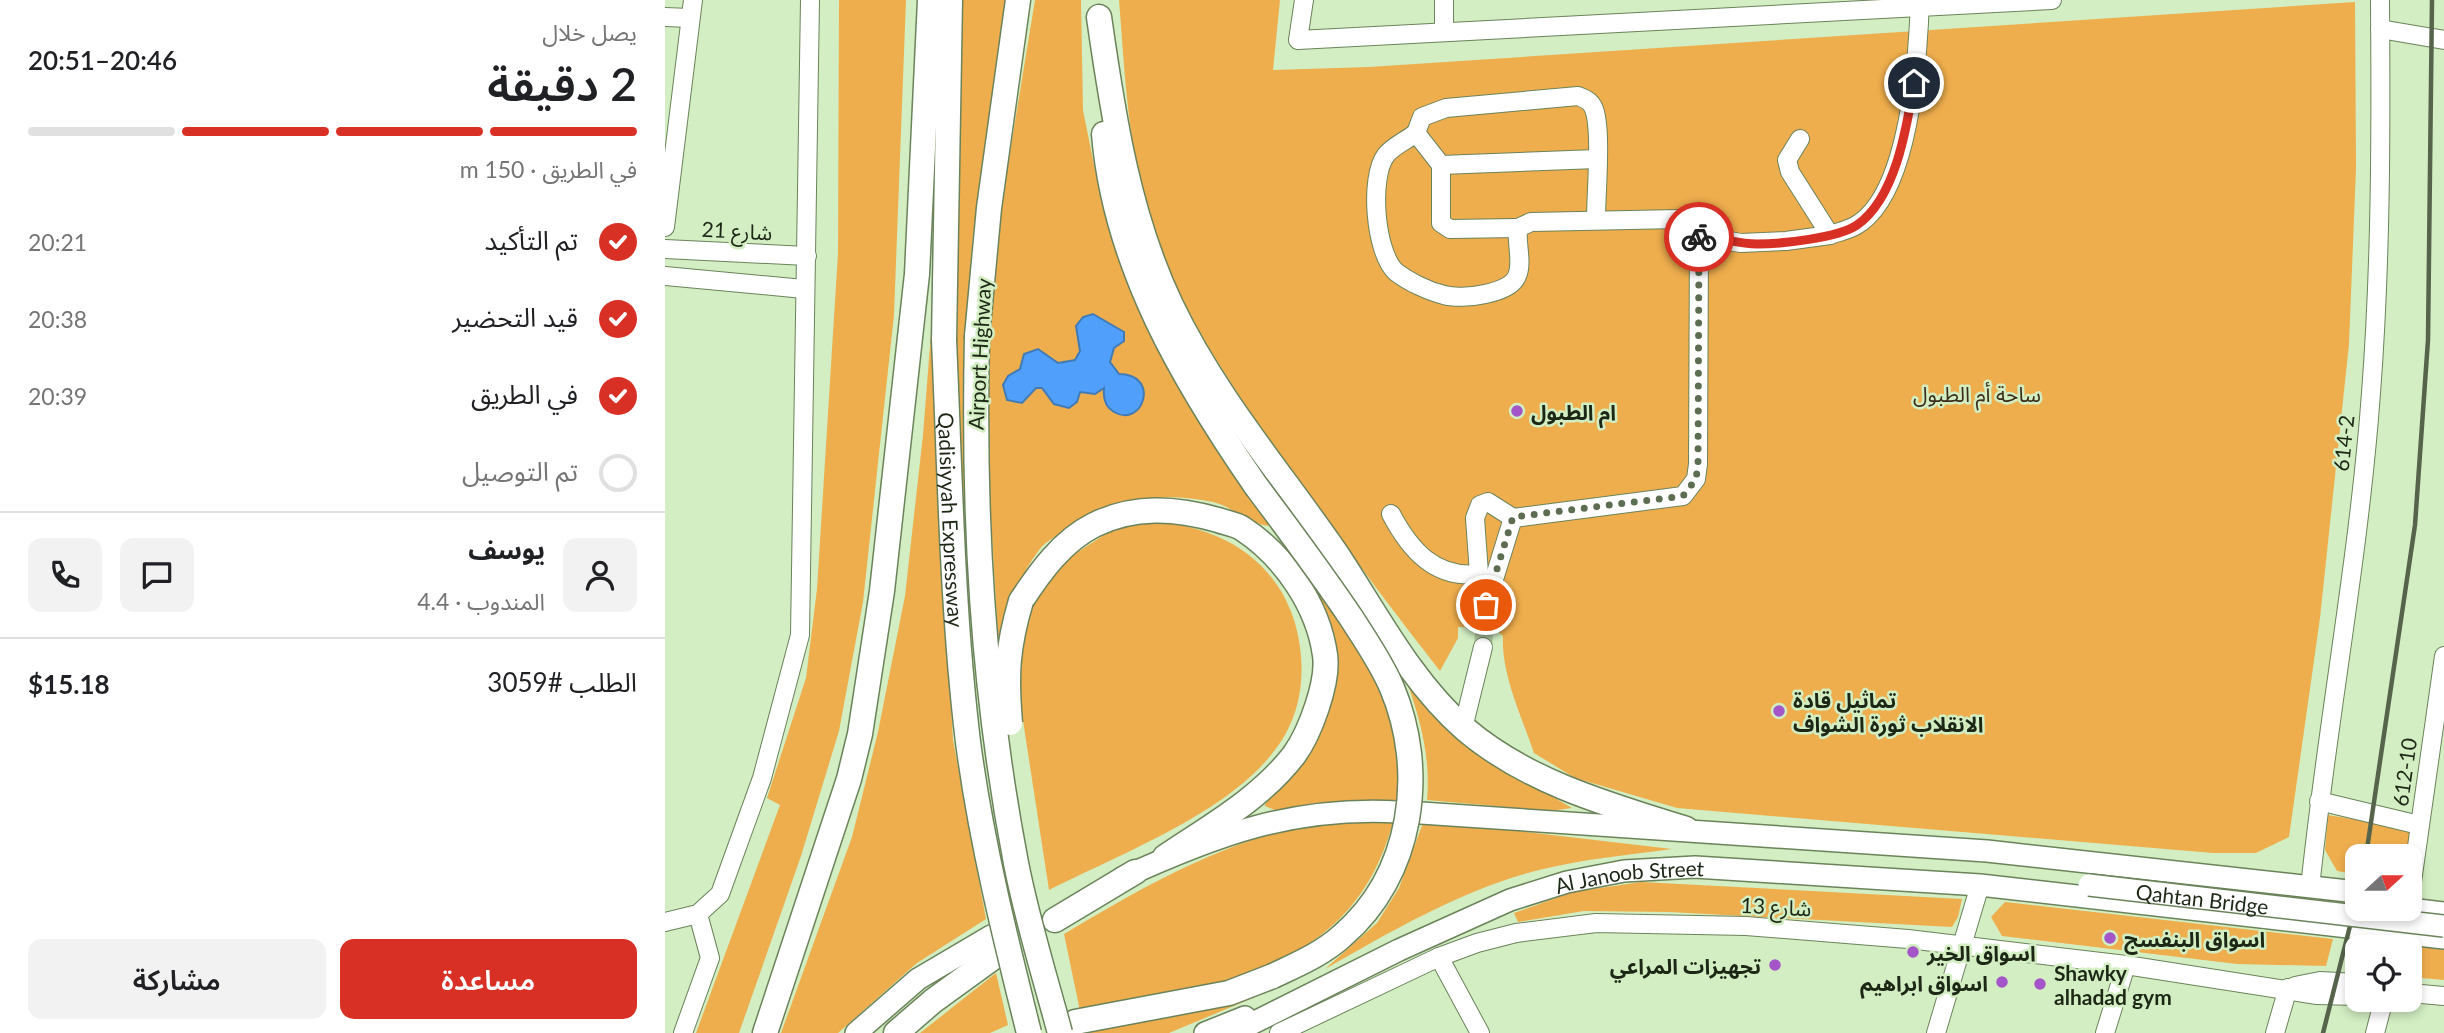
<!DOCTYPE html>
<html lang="ar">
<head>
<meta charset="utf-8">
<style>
  :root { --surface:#fff; --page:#f2f2f2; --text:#202124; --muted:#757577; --line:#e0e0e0; --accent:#d93025 }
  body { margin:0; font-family:Lato,"Noto Sans Arabic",sans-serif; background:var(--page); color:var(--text); direction:rtl; height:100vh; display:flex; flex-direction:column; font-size:26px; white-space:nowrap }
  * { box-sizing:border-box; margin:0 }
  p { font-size:23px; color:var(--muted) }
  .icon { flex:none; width:38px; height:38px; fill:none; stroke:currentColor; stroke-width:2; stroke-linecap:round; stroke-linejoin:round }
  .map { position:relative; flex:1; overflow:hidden; direction:ltr }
  .drawer { display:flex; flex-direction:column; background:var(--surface); width:665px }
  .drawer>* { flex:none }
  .needle { width:46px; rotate:69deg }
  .tools { position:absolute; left:1680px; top:844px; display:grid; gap:14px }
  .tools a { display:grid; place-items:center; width:77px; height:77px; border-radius:14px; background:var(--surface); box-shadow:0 4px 10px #0003; font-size:35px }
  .pin { position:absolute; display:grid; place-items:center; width:60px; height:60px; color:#fff; margin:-30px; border:4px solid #fff; border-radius:50%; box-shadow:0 2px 7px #0007 }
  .courier { position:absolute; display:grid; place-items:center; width:70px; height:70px; margin:-35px; border:5px solid #d93025; border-radius:50%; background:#fff; color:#222; box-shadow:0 2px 9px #0007 }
  .summary em { font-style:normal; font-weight:600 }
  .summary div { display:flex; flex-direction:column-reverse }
  .summary { display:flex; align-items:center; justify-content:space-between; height:119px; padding:0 28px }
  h1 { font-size:46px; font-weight:600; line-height:52px }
  .bar { display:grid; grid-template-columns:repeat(4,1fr); gap:10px 7px; align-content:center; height:84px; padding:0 28px }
  .bar i { height:9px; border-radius:5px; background:var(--line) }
  .bar .current { background:var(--accent) }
  .bar p { grid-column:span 4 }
  .line { display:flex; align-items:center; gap:18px; padding:0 28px; border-top:2px solid var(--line) }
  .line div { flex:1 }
  .round { display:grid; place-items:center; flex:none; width:74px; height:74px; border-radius:14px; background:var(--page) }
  ol { padding:0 28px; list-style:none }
  li { display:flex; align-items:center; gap:21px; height:77px }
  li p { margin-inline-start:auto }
  li .icon { padding:7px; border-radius:50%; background:var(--accent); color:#fff; stroke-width:4 }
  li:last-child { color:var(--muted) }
  li i { width:38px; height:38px; border:4px solid var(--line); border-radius:50% }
  .cta { display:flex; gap:14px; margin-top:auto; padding:14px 28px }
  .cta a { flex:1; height:80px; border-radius:14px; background:var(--accent); color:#fff; font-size:28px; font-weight:600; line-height:80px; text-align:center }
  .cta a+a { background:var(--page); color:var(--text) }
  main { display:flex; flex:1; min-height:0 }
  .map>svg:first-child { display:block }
  .green { fill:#efae4d }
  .water { fill:#509ffb; stroke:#417bb6; stroke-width:2 }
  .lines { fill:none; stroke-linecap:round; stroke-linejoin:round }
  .minor-tunnel { stroke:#aec6a0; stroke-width:18; stroke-dasharray:18 9; stroke-linecap:butt }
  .minor-casing { stroke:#6b835b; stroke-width:20 }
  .major-casing { stroke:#6b835b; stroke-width:24 }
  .highway-casing { stroke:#6b835b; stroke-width:27 }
  .minor { stroke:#fff; stroke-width:18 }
  .major { stroke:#fff; stroke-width:21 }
  .highway { stroke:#fff; stroke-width:24 }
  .rail { stroke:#55644b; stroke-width:4.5 }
  .major-bridge-casing { stroke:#6b835b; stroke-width:24; stroke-linecap:butt }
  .highway-bridge-casing { stroke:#6b835b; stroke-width:27; stroke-linecap:butt }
  .major-bridge { stroke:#fff; stroke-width:21 }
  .highway-bridge { stroke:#fff; stroke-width:24 }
  .done { stroke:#5c6d52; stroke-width:7; stroke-dasharray:0 12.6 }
  .route { stroke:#d93025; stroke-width:9 }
  .poi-dot { fill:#a456c8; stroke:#d2eec2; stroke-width:2.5 }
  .labels { text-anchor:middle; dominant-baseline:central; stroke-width:5; stroke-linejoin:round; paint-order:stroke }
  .street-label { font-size:21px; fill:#1d2716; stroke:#d2eec2 }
  .park-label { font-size:21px; fill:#3b2d1a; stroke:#d2eec2 }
  .poi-label { font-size:21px; font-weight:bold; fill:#1d2716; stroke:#d2eec2; text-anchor:start }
</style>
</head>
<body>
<main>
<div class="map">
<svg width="1779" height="1033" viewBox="0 0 1779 1033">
  <rect width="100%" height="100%" fill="#d2eec2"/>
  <g class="green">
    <path d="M174,0H241L229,315L198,602L174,731L136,856L74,1033H31L115,805L102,798L141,678L152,589L173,253Z"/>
    <path d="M295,0H342L308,234L302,316L299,522L295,519L291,366Z"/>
    <path d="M370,0H416L418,110L434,190L459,269L607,526C585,526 569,507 548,502C494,491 446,499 400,531C391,536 380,542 374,550C354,577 343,606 333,637L320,417L328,256Z"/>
    <path d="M454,0H615L608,70L704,67L1690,2L1691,168L1684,344L1655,618L1624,837L1591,853H1548L1012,808L910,778L869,753C857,717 836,674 838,636L829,628L793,627V638L775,671C724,606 675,540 627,472C579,404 531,336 499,259C464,177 461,87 454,0Z"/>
    <path d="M272,257L275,522L288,740L321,919L252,963L173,1033H116L187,837L213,732L240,596L258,435Z"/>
    <path d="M475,522C560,521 629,568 636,656C639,692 630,727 606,755C558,815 453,855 384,890L355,701V644L371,597L393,565L442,533Z"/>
    <path d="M644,572C692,641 747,713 732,802L612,811L600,806L601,800L629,773L653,740L666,694L640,575Z"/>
    <path d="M739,673L828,762L907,808L885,811L762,800C766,754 754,716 739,673Z"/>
    <path d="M1663,815L1748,829L1745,856H1692V874L1672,871L1660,850Z"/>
    <path d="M729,818C689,976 549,984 415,1011L399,934C482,885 562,838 659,822C681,819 706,820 729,818Z"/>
    <path d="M759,820L1007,849C963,855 918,859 874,870C798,889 727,931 660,969L712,923L734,888Z"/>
    <path d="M976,882L1297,899L1293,917L1287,927L1004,912L919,911L853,922L849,913L908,892Z"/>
    <path d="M1340,902L1668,939L1661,966L1572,964L1337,936L1326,917Z"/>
    <path d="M1708,939L1779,950V980L1745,977V947H1707Z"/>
    <path d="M331,973L343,1025L325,1033H255Z"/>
    <path d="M602,992L504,1033H422L421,1029Z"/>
  </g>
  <path class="water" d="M428,314L459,332V341L449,348L445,362L454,374C496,374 478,429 449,412C440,407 438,398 439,388L430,394L415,392L412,402L404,408L389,404L377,388H371L357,403L342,400L338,385L343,376L355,369L359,354L373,349L393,363L410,360L415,351L411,326L418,317Z"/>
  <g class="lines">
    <path class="minor-tunnel" d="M818,647L821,605"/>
    <defs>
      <g id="minor">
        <path d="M639,0L633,40L1387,0"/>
        <path d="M779,0V32"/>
        <path d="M0,17L25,18"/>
        <path d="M1715,29L1779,40"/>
        <path d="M751,133C742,140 728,146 721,155C704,177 710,253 731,272C744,282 763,291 779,295C797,300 845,294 852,276C858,263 851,243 853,228L866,222L1014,219L1034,236L1076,243L1121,241L1165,235"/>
        <path d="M1135,139L1122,160L1125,172L1165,235C1173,232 1183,230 1190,226C1245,196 1253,56 1255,0"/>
        <path d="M776,165L932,159"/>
        <path d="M0,227L28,0"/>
        <path d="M853,228L785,229L776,223V165L751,133L757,117L781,108L913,96C920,99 926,101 929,109C937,131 931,193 931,219"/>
        <path d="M0,249L142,256"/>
        <path d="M0,276L139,289"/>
        <path d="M726,514C745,550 770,579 814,574"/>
        <path d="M824,589L814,574L810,518L815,505L823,502L848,518"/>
        <path d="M821,605L848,518L1018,496L1031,479L1033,464L1034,236"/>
        <path d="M798,728L818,647"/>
        <path d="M1654,801L1754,825"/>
        <path d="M1645,888C1662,722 1694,559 1706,393C1716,262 1716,131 1715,0"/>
        <path d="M1745,896L1779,656"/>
        <path d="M0,922L33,914L55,894L97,778L135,635L145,0"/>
        <path d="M774,957L815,1033"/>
        <path d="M1630,986L1655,981L1692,983"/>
        <path d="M1745,993L1779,996"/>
        <path d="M18,1033L45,958L33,914"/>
        <path d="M614,1033L774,957L812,943L851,933L931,923L1081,926L1243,939L1461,965L1652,995L1692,996"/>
        <path d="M1271,1033L1315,885"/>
        <path d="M1440,1033L1461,965"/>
        <path d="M1610,1033L1623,988"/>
        <path d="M1710,1033L1719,999"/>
      </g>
      <g id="major">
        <path d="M756,813L1322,851L1692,892"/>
        <path d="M457,878C551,835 628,806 734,812"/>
        <path d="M1737,908L1779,913"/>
        <path d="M191,1033L253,979L326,936"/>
        <path d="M540,1033L580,1017"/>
        <path id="s1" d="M568,1033L734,950L845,900L902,882L959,871L1030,867L1315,885L1779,938"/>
      </g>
      <g id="highway">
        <path d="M434,17C448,115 463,215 506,305C549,395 615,472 671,553C711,613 745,681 800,729C862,782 944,805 1021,829"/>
        <path d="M439,134C450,265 518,380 591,486"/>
        <path d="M312,336L324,208L353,0"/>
        <path d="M279,340L285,0"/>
        <path d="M356,601C375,572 397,541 429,525C469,505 511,508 553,520C561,523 571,524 578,529C619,556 653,605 660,655C664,682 645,733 629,755C595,799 546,826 500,857"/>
        <path d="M390,920L470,872"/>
        <path d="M410,1022L564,993L608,976"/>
        <path d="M100,1033L184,779L195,734L217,591L252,274L265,0"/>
        <path d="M231,1033L268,1001L330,956"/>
      </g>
    </defs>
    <use href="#minor" class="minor-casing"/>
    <use href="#major" class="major-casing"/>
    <use href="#highway" class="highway-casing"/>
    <use href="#minor" class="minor"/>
    <use href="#major" class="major"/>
    <use href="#highway" class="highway"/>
    <g class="rail">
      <path d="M1701,856L1750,525L1763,340L1767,0"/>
      <path d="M1658,1033L1685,926"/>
    </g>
    <defs>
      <g id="major-bridge">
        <path id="s2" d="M1424,885L1779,926"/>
      </g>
      <g id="highway-bridge">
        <path d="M312,336C308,516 317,686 351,863C362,920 380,977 395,1033"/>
        <path id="s3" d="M279,340C285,474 287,609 303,742C316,841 340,937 364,1033"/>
        <path d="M591,486C624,530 656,573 687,619C701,641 717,664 727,688C762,771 748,875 677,936C657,954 633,964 608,976"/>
        <path d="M345,723C341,675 342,648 356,601"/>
      </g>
    </defs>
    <use href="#major-bridge" class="major-bridge-casing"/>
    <use href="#highway-bridge" class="highway-bridge-casing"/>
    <use href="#major-bridge" class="major-bridge"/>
    <use href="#highway-bridge" class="highway-bridge"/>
  </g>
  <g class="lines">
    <path class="done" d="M821,605L848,517L1018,496L1031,479L1033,464L1034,237"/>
    <path class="route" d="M1034,237C1052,237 1073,244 1092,244C1116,244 1173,238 1192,225C1231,198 1242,126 1249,83"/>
  </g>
  <g class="poi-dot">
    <circle cx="852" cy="411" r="7"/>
    <circle cx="1114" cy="711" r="7"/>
    <circle cx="1445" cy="938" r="7"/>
    <circle cx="1248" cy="952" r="7"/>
    <circle cx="1110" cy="965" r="7"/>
    <circle cx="1337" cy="982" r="7"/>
    <circle cx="1375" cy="984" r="7"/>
  </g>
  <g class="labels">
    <g class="street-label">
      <text transform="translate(72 230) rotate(3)">شارع 21</text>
      <text transform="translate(314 354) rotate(-87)">Airport Highway</text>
      <text transform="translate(1678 443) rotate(-84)">614-2</text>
      <text stroke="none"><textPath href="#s3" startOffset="180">Qadisiyyah Expressway</textPath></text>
      <text transform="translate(1739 772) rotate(-82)">612-10</text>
      <text stroke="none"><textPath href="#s1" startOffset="430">Al Janoob Street</textPath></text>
      <text stroke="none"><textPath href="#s2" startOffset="114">Qahtan Bridge</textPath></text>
      <text transform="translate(1111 906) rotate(3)">شارع 13</text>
    </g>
    <g class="park-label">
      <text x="1312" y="393">ساحة أم الطبول</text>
    </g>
    <g class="poi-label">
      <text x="866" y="411">ام الطبول</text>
      <text x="1128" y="699">تماثيل قادة<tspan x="1128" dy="24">الانقلاب ثورة الشواف</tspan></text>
      <text x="1459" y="938">اسواق البنفسج</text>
      <text x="1262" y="952">اسواق الخير</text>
      <text x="1096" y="965" text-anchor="end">تجهيزات المراعي</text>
      <text x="1389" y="972">Shawky<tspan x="1389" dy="24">alhadad gym</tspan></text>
      <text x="1323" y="982" text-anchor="end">اسواق ابراهيم</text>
    </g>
  </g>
</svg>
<div class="tools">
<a><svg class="needle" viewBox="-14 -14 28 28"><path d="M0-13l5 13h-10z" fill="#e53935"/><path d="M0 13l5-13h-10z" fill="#757577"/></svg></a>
<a><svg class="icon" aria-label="locate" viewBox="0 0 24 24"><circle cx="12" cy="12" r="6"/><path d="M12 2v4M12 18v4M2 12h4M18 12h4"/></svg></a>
</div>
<div class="pin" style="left:821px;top:605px;background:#ea580c"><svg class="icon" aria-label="bag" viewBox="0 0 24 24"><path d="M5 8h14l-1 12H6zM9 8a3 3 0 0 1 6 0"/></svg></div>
<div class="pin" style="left:1249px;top:83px;background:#1f2937"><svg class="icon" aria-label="home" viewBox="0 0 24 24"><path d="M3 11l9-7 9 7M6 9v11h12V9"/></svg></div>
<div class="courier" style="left:1034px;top:237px"><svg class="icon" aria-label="bike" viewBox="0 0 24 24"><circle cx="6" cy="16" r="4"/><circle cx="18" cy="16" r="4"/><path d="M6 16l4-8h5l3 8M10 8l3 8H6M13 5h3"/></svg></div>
</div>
<section class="drawer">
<div class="summary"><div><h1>2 دقيقة</h1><p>يصل خلال</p></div><em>20:46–20:51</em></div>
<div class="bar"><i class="current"></i><i class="current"></i><i class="current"></i><i></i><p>في الطريق · 150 m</p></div>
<ol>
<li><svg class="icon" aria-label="check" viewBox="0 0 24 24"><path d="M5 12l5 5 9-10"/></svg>تم التأكيد<p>20:21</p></li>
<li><svg class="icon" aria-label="check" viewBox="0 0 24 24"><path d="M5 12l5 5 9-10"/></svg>قيد التحضير<p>20:38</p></li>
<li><svg class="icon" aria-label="check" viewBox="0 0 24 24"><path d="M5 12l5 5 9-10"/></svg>في الطريق<p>20:39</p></li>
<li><i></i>تم التوصيل</li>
</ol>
<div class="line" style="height:126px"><a class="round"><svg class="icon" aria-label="person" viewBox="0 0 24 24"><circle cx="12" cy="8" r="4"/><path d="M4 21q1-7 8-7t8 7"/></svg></a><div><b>يوسف</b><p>المندوب · 4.4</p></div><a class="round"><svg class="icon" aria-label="chat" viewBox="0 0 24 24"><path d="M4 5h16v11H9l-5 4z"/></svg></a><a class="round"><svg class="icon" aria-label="phone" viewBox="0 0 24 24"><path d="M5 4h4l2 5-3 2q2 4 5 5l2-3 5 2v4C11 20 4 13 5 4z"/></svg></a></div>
<div class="line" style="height:91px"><div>الطلب #3059</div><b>$15.18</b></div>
<div class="cta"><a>مساعدة</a><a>مشاركة</a></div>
</section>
</main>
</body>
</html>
